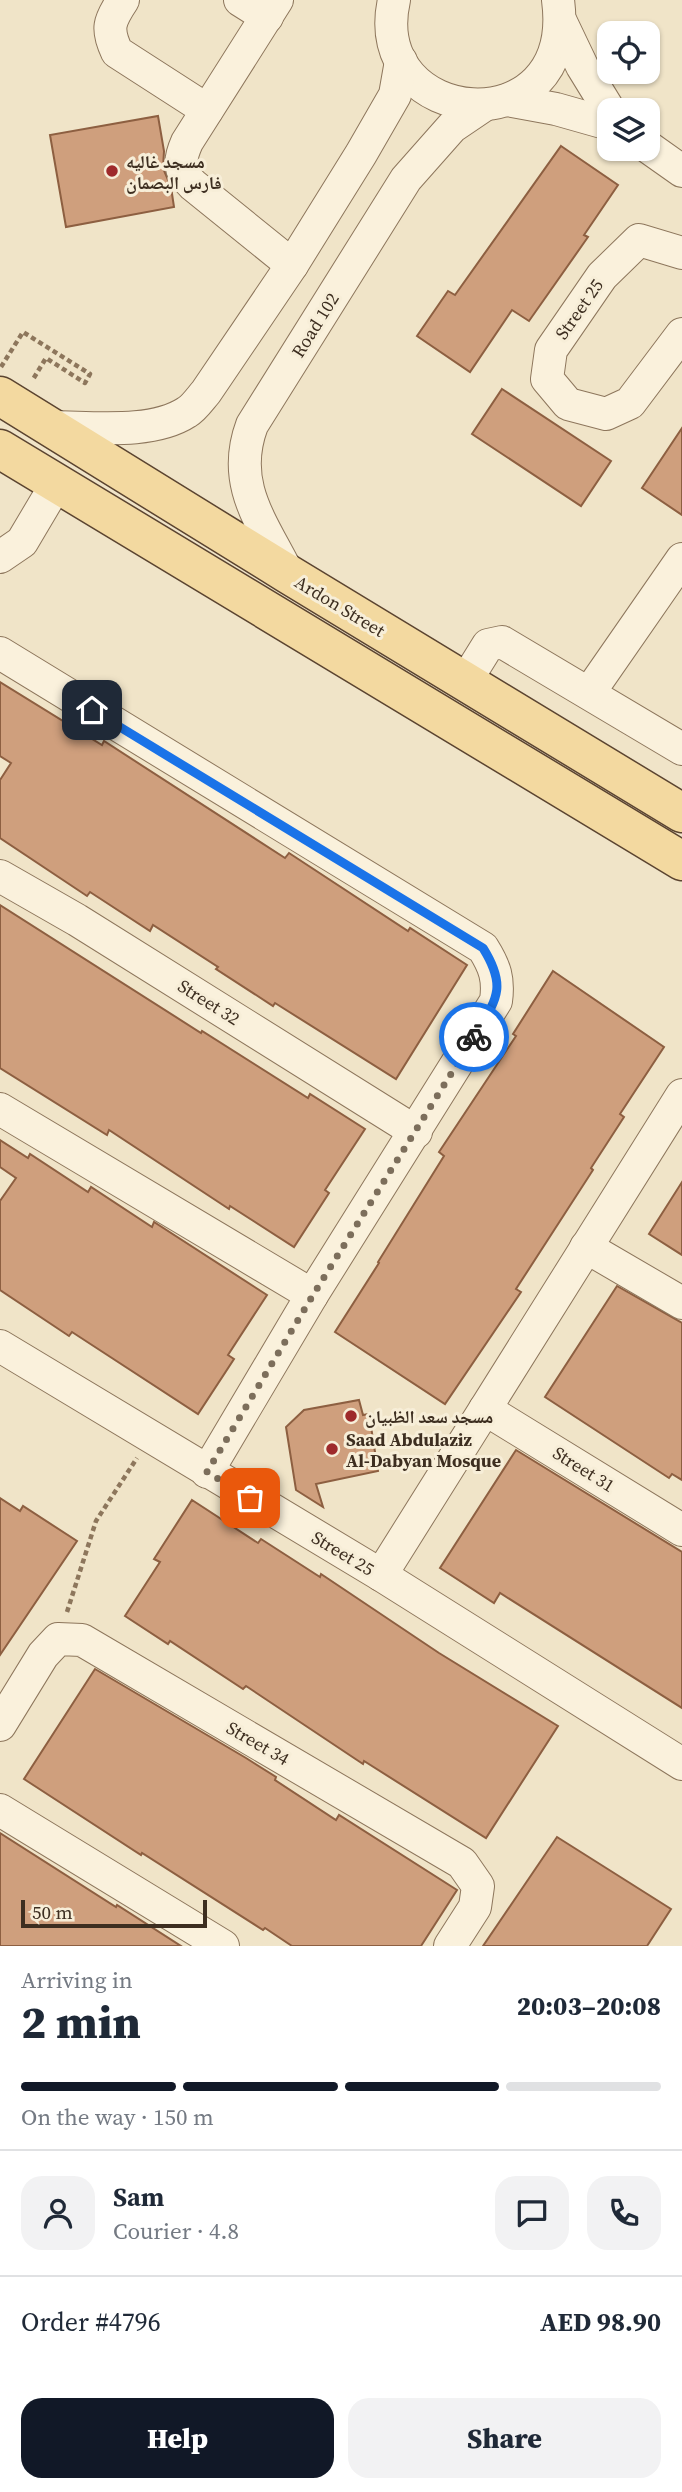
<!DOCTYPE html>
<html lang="en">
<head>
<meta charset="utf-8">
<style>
  :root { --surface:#fff; --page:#f2f2f3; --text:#1f2937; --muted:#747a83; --line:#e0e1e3; --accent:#111827 }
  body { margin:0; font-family:"Source Serif 4","Noto Naskh Arabic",serif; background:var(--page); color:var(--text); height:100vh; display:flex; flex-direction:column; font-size:26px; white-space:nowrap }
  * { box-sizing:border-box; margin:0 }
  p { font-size:23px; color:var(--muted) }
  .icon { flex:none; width:38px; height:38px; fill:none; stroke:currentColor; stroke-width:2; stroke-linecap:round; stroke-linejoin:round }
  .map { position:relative; height:1946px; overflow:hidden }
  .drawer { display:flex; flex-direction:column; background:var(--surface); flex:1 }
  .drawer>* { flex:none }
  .fabs { position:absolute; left:597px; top:21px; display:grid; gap:14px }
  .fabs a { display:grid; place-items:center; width:63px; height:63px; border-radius:14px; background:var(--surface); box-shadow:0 2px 5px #0004; font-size:35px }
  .scale { position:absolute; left:21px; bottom:18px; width:186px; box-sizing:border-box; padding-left:7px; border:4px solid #3d2e20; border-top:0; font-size:19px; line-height:24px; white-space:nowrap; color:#3d2e20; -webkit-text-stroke:5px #f7eed8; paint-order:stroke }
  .pin { position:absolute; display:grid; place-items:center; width:60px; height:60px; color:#fff; margin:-30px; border-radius:14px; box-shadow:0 4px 10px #0006 }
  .courier { position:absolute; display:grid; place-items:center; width:70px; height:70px; margin:-35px; border:5px solid #1a73e8; border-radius:50%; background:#fff; color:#222; box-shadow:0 2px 9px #0007 }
  .overview em { font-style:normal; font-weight:800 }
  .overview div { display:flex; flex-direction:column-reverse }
  .overview { display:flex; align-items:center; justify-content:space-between; height:119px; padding:0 21px }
  h1 { font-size:46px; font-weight:800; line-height:52px }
  .bar { display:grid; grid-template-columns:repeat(4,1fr); gap:10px 7px; align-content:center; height:84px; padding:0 21px }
  .bar i { height:9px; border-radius:5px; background:var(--line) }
  .bar .selected { background:var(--accent) }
  .bar p { grid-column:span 4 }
  .line { display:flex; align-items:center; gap:18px; padding:0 21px; border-top:2px solid var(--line) }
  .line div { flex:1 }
  .round { display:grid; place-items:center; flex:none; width:74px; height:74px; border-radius:21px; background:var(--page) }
  .cta { display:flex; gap:14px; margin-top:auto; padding:14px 21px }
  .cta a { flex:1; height:80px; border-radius:21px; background:var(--accent); color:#fff; font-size:28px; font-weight:800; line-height:80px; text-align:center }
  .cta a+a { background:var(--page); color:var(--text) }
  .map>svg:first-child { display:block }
  .building { fill:#cf9f7d; stroke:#8d5f41; stroke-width:2 }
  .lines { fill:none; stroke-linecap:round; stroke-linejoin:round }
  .minor-casing { stroke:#8d765c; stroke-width:34 }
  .major-casing { stroke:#5b4430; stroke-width:41 }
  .path { stroke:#8d765c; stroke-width:4.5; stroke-dasharray:5 3.5; stroke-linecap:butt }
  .minor { stroke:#faf1dc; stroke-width:32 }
  .major { stroke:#f3d9a0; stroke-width:38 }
  .done { stroke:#7c6e5b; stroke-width:7; stroke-dasharray:0 12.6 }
  .route { stroke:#1a73e8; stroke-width:9 }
  .poi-dot { fill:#9e2a2b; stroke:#f7eed8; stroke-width:2.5 }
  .labels { text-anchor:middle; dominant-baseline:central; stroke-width:6; stroke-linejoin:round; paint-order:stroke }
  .poi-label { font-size:18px; font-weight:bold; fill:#3d2e20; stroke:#f7eed8; text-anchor:start }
  .street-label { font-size:18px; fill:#3d2e20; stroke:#f7eed8 }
</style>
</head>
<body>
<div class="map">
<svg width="682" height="1946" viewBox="0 0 682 1946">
  <rect width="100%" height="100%" fill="#f0e4c8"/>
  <g class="building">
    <path d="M158,116L164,151L163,168L171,187L174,207L66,227L50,135Z"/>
    <path d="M561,146L618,185L584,235L588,237L529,321L512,310L470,372L417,336L448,291L455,295Z"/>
    <path d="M502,389L611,461L581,506L472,434Z"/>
    <path d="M682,428V515L642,488Z"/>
    <path d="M0,682L102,745L104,741L285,858L289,853L408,931L410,928L467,965L396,1079L275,1003L273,1006L216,969L218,967L153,925L150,931L90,892L87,896L0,838V780L11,763L0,756Z"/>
    <path d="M0,905L201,1033L202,1031L308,1098L310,1094L365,1129L325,1190L329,1193L294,1247L230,1206L229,1209L109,1130L107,1135L0,1068Z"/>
    <path d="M553,971L664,1047L620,1114L624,1117L591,1168L593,1170L516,1289L521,1292L445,1404L335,1332L379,1263L378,1262L444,1156L439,1152L516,1036L513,1034Z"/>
    <path d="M0,1140L28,1158L30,1154L88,1192L91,1187L152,1227L154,1222L267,1295L228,1355L234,1359L198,1414L72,1332L69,1336L0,1290V1201L16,1178L0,1167Z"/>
    <path d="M682,1182V1255L649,1234Z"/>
    <path d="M617,1286L682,1323V1480L672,1474L669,1478L545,1397Z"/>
    <path d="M359,1400L363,1415L369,1414L378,1471L316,1484L323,1507L296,1490L286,1427L304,1410Z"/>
    <path d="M516,1450L682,1552V1708L500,1593L494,1603L440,1568Z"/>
    <path d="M0,1498L20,1511L23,1506L77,1541L0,1655Z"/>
    <path d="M192,1500L258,1543L261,1539L320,1577L321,1574L439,1653L558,1726L486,1838L364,1761L363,1764L246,1686L243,1689L170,1641L168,1644L125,1616L160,1562L154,1559Z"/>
    <path d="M95,1669L246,1758L276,1777L275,1780L336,1820L339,1815L457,1890L421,1946H292L265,1928L263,1930L142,1853L141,1855L24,1779Z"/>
    <path d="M0,1833L116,1907L117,1905L181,1946H0Z"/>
    <path d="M557,1837L671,1909L647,1946H483Z"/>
  </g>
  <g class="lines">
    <defs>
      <g id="minor">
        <path d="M123,0C109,21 106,29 117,52L207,110"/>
        <path d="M240,0L267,17"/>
        <path d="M277,0L187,142C179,160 178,171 193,185L292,265"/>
        <path d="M394,0C365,129 578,149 558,0"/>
        <path d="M561,22L582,66L609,110"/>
        <path d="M507,100L556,109L609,124"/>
        <path d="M648,147L682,171"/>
        <path d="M682,253L639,240L602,276L551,350L547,379L568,404L606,414L630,403L682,334"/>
        <path d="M51,427C92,427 152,435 187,412C194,408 200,399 206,392L292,265L361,154L395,95L401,61"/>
        <path d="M0,557L22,542L57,483"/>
        <path d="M288,574C262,522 230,484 252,425L406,179L452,127L483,106"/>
        <path d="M0,653L483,948C495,967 499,979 496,1001L312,1295L207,1472"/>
        <path d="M465,682L488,645L502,642L682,749"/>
        <path d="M589,693L682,559"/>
        <path d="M0,876L77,920L416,1132"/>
        <path d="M0,1109L312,1295"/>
        <path d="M586,1247L682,1303"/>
        <path d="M0,1346L381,1575L682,1764"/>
        <path d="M485,1409L682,1530"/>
        <path d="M381,1575L682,1095"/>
        <path d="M0,1725L43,1655L58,1639L82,1640L462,1863L478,1886L475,1907L450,1946"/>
        <path d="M0,1810L223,1946"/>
      </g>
      <g id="major">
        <path d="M0,396L288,574L682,813"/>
        <path d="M0,449L682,861"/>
      </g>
    </defs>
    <use href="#minor" class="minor-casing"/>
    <use href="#major" class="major-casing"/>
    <g class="path">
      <path d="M1,367L23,332L90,374L85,383L46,358L32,381"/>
      <path d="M67,1612L96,1521L137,1458"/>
    </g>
    <use href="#minor" class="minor"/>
    <use href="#major" class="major"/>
  </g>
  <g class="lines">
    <path class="done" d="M250,1498L207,1472L313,1295L474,1037"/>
    <path class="route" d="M92,710L483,948C508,988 496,1000 474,1037"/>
  </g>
  <g class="poi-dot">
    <circle cx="112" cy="171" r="7"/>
    <circle cx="351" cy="1416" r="7"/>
    <circle cx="332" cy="1449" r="7"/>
  </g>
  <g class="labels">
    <g class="poi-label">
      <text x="126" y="161">مسجد غاليه<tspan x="126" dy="21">فارس البصمان</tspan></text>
      <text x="365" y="1416">مسجد سعد الظبيان</text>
      <text x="346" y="1439">Saad Abdulaziz<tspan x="346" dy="21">Al-Dabyan Mosque</tspan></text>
    </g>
    <g class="street-label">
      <text transform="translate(579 309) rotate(-55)">Street 25</text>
      <text transform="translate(315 325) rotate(-58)">Road 102</text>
      <text transform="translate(340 606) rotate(31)">Ardon Street</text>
      <text transform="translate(209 1002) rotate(32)">Street 32</text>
      <text transform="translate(584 1469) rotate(32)">Street 31</text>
      <text transform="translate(343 1553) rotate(31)">Street 25</text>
      <text transform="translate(258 1743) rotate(30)">Street 34</text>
    </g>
  </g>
</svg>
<div class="fabs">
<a><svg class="icon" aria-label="locate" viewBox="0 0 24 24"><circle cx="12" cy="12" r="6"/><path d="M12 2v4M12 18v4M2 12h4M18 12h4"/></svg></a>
<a><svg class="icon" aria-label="layers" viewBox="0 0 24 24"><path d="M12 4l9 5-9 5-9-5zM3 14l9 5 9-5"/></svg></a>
</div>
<div class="scale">50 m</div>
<div class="pin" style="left:250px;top:1498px;background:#ea580c"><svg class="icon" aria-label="bag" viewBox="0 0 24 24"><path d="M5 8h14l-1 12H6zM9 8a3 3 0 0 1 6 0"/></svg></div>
<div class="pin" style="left:92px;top:710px;background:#1f2937"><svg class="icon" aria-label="home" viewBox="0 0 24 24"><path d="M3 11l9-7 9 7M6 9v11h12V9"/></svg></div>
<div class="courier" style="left:474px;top:1037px"><svg class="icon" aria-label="bike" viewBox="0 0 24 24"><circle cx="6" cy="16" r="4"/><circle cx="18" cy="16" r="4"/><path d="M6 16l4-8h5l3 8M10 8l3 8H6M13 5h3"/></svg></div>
</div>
<section class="drawer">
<div class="overview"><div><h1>2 min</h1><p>Arriving in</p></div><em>20:03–20:08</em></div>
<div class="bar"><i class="selected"></i><i class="selected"></i><i class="selected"></i><i></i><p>On the way · 150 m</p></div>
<div class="line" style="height:126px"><a class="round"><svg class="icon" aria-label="person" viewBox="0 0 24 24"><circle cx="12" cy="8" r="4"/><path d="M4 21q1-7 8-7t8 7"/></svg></a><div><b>Sam</b><p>Courier · 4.8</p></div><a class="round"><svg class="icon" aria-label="chat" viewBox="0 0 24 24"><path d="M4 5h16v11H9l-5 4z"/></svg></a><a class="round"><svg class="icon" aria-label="phone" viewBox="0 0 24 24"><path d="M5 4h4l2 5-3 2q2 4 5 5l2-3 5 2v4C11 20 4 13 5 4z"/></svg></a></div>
<div class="line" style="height:91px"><div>Order #4796</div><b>AED 98.90</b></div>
<div class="cta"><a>Help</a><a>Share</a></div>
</section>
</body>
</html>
